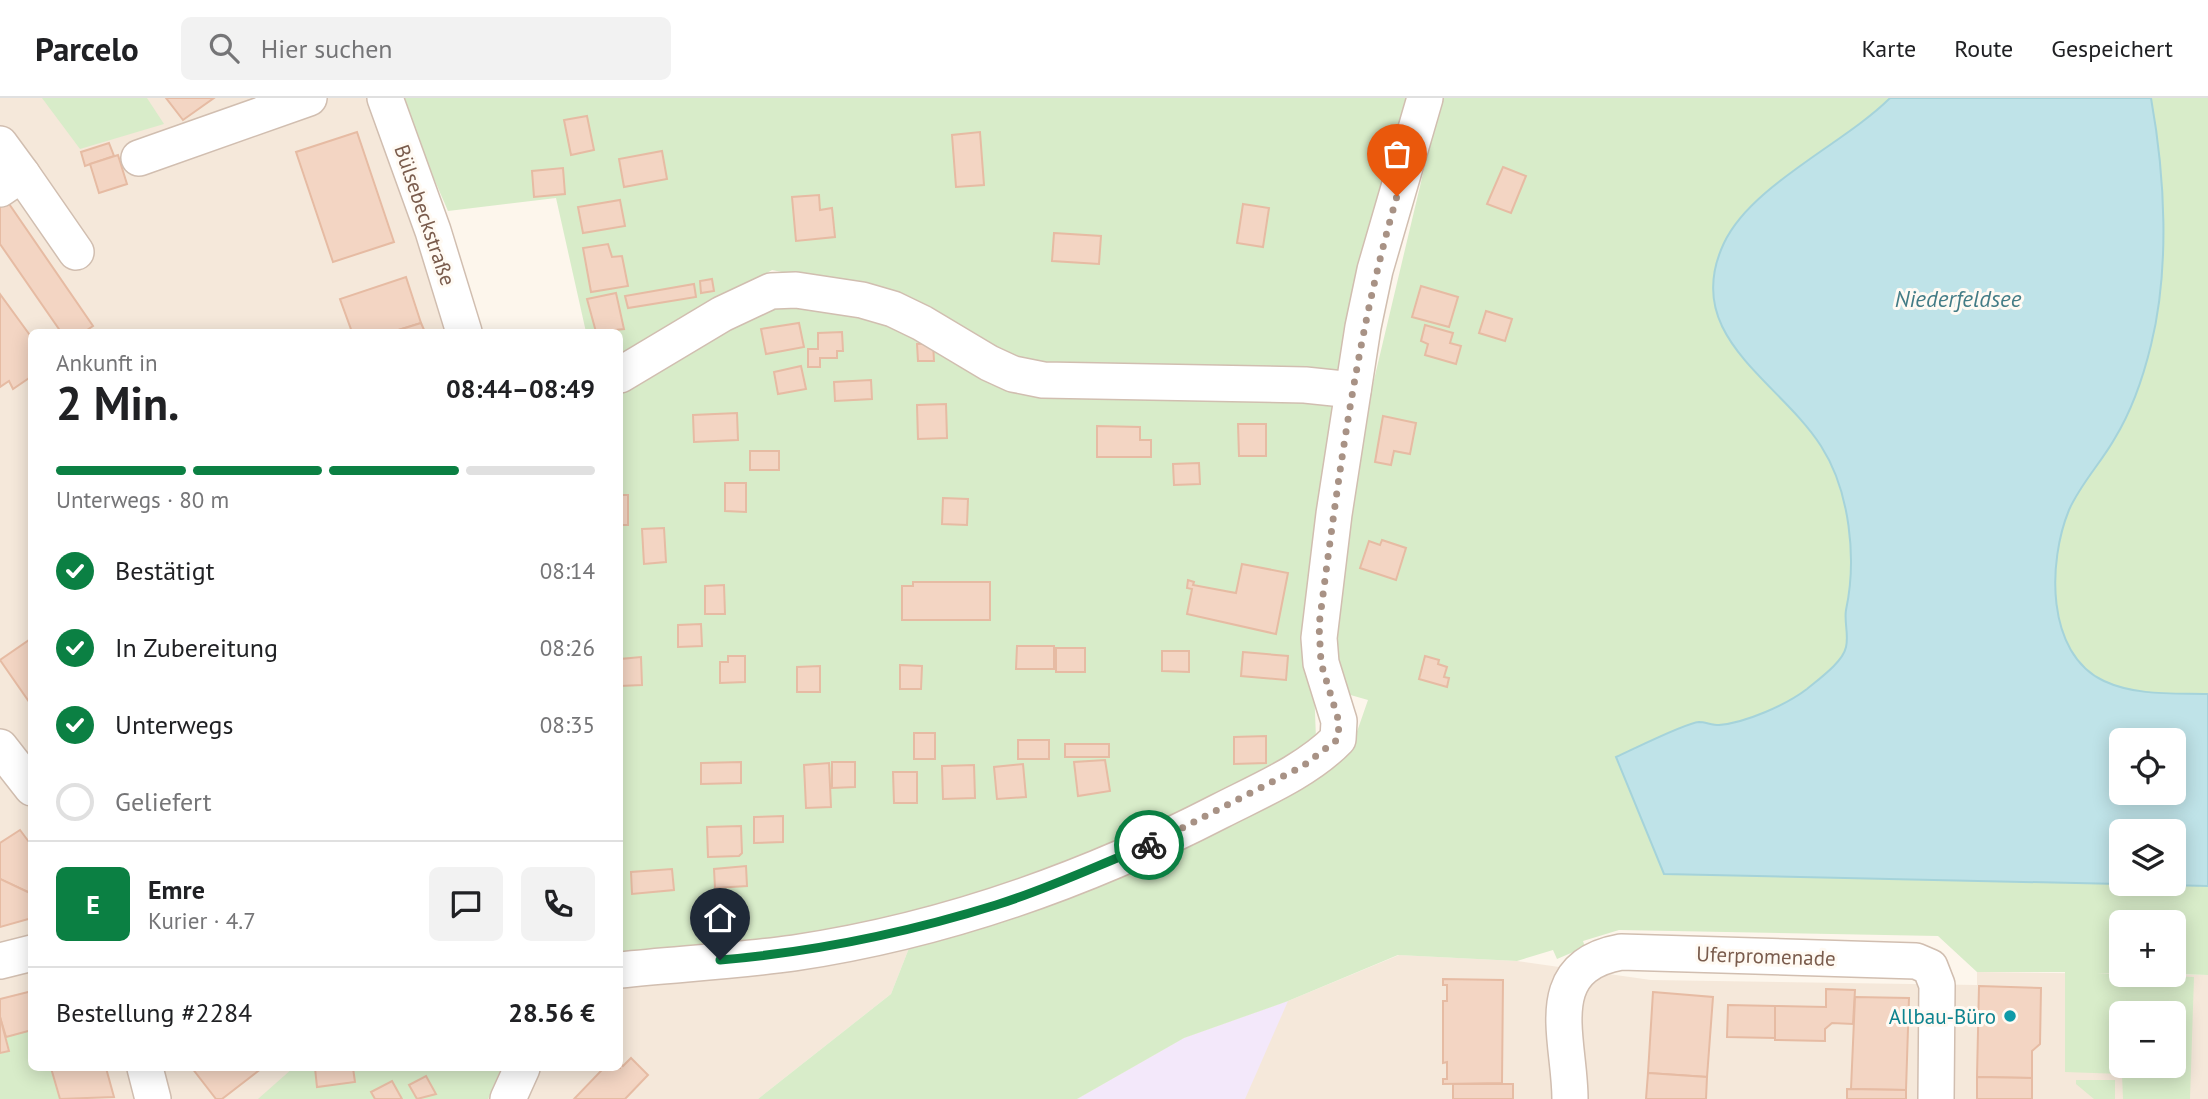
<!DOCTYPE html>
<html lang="de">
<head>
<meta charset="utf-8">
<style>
  :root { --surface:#fff; --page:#f2f2f2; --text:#202124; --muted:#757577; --line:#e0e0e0; --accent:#0b8043 }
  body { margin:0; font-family:"PT Sans",sans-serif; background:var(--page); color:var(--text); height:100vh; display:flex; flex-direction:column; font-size:26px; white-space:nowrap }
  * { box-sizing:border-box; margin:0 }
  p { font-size:23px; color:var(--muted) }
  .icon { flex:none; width:38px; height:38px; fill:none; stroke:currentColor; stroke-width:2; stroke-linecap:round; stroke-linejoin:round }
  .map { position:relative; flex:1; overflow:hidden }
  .drawer { position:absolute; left:28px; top:231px; width:595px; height:742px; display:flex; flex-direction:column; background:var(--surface); border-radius:10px; box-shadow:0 4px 18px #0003 }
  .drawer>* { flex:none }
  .fabs { position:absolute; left:2109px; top:630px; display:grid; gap:14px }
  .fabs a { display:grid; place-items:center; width:77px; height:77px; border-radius:10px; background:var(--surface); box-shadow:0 4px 18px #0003; font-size:35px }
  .pin { position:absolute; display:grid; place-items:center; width:60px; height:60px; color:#fff; margin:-72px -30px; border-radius:50% 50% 50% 0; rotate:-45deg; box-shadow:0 0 7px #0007 }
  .pin .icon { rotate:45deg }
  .courier { position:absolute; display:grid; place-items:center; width:70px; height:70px; margin:-35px; border:5px solid #0b8043; border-radius:50%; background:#fff; color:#222; box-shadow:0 2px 9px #0007 }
  .head em { font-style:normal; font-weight:600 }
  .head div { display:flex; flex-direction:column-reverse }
  .head { display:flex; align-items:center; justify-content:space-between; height:119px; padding:0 28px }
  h1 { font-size:46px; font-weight:600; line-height:52px }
  .bar { display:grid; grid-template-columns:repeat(4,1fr); gap:10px 7px; align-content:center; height:84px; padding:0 28px }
  .bar i { height:9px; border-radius:5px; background:var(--line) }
  .bar .on { background:var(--accent) }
  .bar p { grid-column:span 4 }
  .line { display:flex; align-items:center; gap:18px; padding:0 28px; border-top:2px solid var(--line) }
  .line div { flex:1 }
  .round { display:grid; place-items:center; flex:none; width:74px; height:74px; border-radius:10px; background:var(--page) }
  ol { padding:0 28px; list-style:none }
  li { display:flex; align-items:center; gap:21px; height:77px }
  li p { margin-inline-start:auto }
  li .icon { padding:7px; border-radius:50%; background:var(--accent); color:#fff; stroke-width:4 }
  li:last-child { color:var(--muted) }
  li i { width:38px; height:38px; border:4px solid var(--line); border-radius:50% }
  header { display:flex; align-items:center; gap:42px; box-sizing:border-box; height:98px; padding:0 35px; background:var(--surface); border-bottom:2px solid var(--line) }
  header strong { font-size:33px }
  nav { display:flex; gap:38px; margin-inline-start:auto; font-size:24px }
  .search { width:490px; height:63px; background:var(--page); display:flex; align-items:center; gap:18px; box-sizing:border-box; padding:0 24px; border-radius:10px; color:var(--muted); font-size:26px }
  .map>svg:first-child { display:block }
  .residential { fill:#f5e8da; fill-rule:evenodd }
  .education { fill:#f3e8fa }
  .green { fill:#d8ecc9; fill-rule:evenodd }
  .water { fill:#bfe3e8; stroke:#a5d3da; stroke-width:2; fill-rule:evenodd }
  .building { fill:#f3d5c3; stroke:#e6bba3; stroke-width:2 }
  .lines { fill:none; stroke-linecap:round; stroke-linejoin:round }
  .minor-casing { stroke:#d1beb0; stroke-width:38 }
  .minor { stroke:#fff; stroke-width:35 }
  .done { stroke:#a89285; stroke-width:7; stroke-dasharray:0 12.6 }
  .route { stroke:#0b8043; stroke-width:9 }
  .culture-dot { fill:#0f9aa8; stroke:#fffaf3; stroke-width:2.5 }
  .labels { text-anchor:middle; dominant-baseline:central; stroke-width:6; stroke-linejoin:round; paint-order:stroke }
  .street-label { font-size:21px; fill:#7a5c4d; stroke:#fffaf3 }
  .culture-label { font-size:21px; fill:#0d838f; stroke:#fffaf3; text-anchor:end }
  .water-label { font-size:23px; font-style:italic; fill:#437c86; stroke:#fffaf3 }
</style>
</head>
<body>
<header>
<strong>Parcelo</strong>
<div class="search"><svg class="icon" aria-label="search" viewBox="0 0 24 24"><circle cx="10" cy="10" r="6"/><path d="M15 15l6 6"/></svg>Hier suchen</div>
<nav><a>Karte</a><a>Route</a><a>Gespeichert</a></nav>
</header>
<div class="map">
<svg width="2208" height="1001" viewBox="0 0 2208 1001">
  <rect width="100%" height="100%" fill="#fdf6ec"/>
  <g class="residential">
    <path d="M0,0H399L469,234H32V970H620V883L911,845L891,896L758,1001H0Z"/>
    <path d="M1399,857L1517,863L1651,882L1977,887V874L2208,877V1001H1077L1184,940L1288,903ZM2121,915H2174V968H2121Z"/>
  </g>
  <path class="education" d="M1288,903L1245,1001H1077L1184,940Z"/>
  <g class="green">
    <path d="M42,0H147L164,26L80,51Z"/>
    <path d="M399,0H1420L1345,274L1062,270L997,259L792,176L772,172L620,263V234H586L556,100L448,113Z"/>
    <path d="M1441,0H2208V877L2174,876V824H2121V875H2097L2194,879L2190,1001H2123L2122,976L2065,974V874H1977L1938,838L1619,832L1583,843L1585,849L1557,861L1553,852L1517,863L1398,857L1288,903L1184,940L1077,1001H758L891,896L911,845L1352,648L1368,602L1347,596L1334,547L1368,307ZM2121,642H2174V695H2121ZM2121,733H2174V786H2121ZM2121,915H2174V968H2121Z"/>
    <path d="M770,203L872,209L984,266L1334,302L1314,588L1316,641L1239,687L1053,773L965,802L800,839L620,857V282Z"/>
    <path d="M31,932L32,970H51L60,1001H0V956L10,953L6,939Z"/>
    <path d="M293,970H501L488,1001H258Z"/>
    <path d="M2076,982H2115V1001H2094L2076,986Z"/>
  </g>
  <path class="water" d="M1890,0H2151C2165,78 2170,170 2151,247C2143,280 2132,312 2115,340C2101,365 2081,385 2069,412C2048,463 2045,555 2104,583C2136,598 2174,595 2208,596V788L1664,776L1616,659C1632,652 1685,625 1699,624C1705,624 1712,627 1719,627C1745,625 1786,607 1807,591C1819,581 1843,564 1846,549C1849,537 1844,524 1846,512C1857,461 1850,393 1821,348C1779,282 1680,238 1724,145C1751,87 1844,46 1890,0ZM2121,642H2174V695H2121ZM2121,733H2174V786H2121Z"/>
  <g class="building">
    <path d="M166,0H214L183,22Z"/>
    <path d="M587,18L594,52L571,57L564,22Z"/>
    <path d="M357,34L394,144L333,164L296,54Z"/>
    <path d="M980,34L984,87L956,89L952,37Z"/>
    <path d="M109,45L114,58L85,68L81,54Z"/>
    <path d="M662,53L667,81L624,89L619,61Z"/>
    <path d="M118,57L127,86L99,95L90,66Z"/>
    <path d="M1503,69L1526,78L1511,115L1487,106Z"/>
    <path d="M563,70L565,96L534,99L532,73Z"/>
    <path d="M819,97L820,112L832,110L835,139L796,143L792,99Z"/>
    <path d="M5,100L93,228L84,234H61L0,146V103Z"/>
    <path d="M620,102L625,128L583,135L578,109Z"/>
    <path d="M1243,106L1269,110L1263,149L1237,145Z"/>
    <path d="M1054,135L1101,138L1099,166L1052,163Z"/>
    <path d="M608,146L612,159L622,158L628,188L591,194L583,150Z"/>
    <path d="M406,179L421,225L392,234H352L340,201Z"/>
    <path d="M712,181L714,193L701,195L700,183Z"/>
    <path d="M694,186L696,199L628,210L625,198Z"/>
    <path d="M1421,188L1458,199L1449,229L1412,219Z"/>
    <path d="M616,195L624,231L596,234L587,201Z"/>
    <path d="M0,196L32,240V278L13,291L9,283L0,289Z"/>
    <path d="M1486,213L1512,221L1505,243L1479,235Z"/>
    <path d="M421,225L425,234H392Z"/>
    <path d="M799,225L804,249L766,256L761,231Z"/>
    <path d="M1425,227L1453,235L1450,245L1461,248L1456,266L1425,257L1428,246L1421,243Z"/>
    <path d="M842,234L843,253H837V260H820V269H808V251H818V235Z"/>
    <path d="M933,245L934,263H918L917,246Z"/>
    <path d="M801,268L806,291L778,296L774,274Z"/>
    <path d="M871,282L872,301L835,303L834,284Z"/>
    <path d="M946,306L947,340L918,341L917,307Z"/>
    <path d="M737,315L738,342L694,344L693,317Z"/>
    <path d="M1383,318L1416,325L1410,356L1394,353L1391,367L1375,364Z"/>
    <path d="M1238,326H1266V358H1239Z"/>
    <path d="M1097,328L1140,329V342H1151V359H1097Z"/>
    <rect x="750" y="353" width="29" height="19"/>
    <path d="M1199,365L1200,386L1174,387L1173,366Z"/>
    <path d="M725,385H746V414L725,413Z"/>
    <rect x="620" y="397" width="8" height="30"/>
    <path d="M943,400L968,401L967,427L942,426Z"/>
    <path d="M664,430L666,464L644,466L642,431Z"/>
    <path d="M1382,442L1406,450L1396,482L1360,470L1369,443L1380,447Z"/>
    <path d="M1242,466L1288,475L1276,536L1187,516L1192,491L1187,490L1188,482L1194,484L1193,487L1236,495Z"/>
    <path d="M913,484H990V522H902V488H913Z"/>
    <path d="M724,487L725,516H705V488Z"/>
    <path d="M701,526L702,548L678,549V527Z"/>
    <path d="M32,540V608L0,562Z"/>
    <path d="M1017,548H1054V571H1016Z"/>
    <rect x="1056" y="550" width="29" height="24"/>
    <path d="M1162,553H1189V574L1162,573Z"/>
    <path d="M1243,554L1288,558L1286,582L1241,578Z"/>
    <path d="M728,558H745V584L720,585V564H728Z"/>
    <path d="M1425,558L1439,562L1438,566L1447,569L1444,579L1449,580L1447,589L1419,581Z"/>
    <path d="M641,559L642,587L620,588V561Z"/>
    <path d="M900,567L922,568L921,591H900Z"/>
    <path d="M820,568V594H797V569Z"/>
    <rect x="914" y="635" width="21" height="26"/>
    <path d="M1266,638V665L1234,666V639Z"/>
    <rect x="1018" y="642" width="31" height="19"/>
    <rect x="1065" y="646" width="44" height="13"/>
    <path d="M1105,662L1110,693L1078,698L1074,664Z"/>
    <path d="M741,664V685L701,686V665Z"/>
    <path d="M832,664H855V689L832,690Z"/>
    <path d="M829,665L831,709L806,710L804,667Z"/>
    <path d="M1023,666L1026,699L997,701L994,669Z"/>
    <path d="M974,667L975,700L943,701L942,668Z"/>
    <path d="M893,674H917V705H894Z"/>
    <path d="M783,718V744L754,745V719Z"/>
    <path d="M741,728L742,755L739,758L708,759L707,729Z"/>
    <path d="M20,732L32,748V796L0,781V745Z"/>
    <path d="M746,768L747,788L715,790L714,771Z"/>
    <path d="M672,771L674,792L632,796L631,774Z"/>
    <path d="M0,781L32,796V820L0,829Z"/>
    <path d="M1443,881L1503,882L1502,985L1443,986V981H1447V964L1443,965V903H1447V887H1443Z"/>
    <path d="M1979,888L2041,890L2040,946L2032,953V980L1977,979Z"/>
    <path d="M1826,891L1855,892L1853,926L1832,925L1825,931V943L1775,942V908L1826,909Z"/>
    <path d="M32,893V932L6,939L0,919V901Z"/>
    <path d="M1653,894L1713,899L1707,979L1648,975Z"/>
    <path d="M1855,899L1909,900L1906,992L1851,991Z"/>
    <path d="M1728,907L1775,908V940L1727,939Z"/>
    <path d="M0,919L9,953L0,955Z"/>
    <path d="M631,960L648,977L625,1001H574L601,973L599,970H620V965L623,968Z"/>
    <path d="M51,970H106L114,999L60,1001Z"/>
    <path d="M192,970H262L222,1001H216Z"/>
    <path d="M315,970H353L355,984L317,989Z"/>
    <path d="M1648,975L1707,979L1706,1001H1646Z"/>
    <path d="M426,978L436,996L417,1001L409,987Z"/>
    <path d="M1977,979L2032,980V1001H1977Z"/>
    <path d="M392,983L402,1001H375L371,994Z"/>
    <rect x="1453" y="986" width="60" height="15"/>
    <path d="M1847,991L1906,992V1001H1847Z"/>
  </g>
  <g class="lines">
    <defs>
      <g id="minor">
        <path d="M385,0L433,133L464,234"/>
        <path d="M0,46L22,76"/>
        <path d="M139,60L309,0"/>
        <path d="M0,91L22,76L76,154"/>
        <path d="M620,277L722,216L771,193L796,192L862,202L893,211L922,225L989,265L1013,276L1043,282L1305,287L1353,292"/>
        <path d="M0,649L32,690"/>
        <path d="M0,863L32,855"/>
        <path d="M620,872C677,866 736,863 794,855C942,833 1088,781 1220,713C1259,693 1307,673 1338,641L1339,623L1321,565L1319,540L1334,416L1363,229L1375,172L1425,0"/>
        <path d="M145,970L153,1001"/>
        <path d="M508,1001L522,970"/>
        <path d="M1570,1001C1570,941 1538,869 1621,854L1916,863L1930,869L1937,887L1936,1001"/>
      </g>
    </defs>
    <use href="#minor" class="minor-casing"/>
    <use href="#minor" class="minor"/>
  </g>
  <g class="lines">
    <path class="done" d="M1149,747L1303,668L1338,641L1339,624L1321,565L1319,527C1338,383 1356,238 1397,98"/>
    <path class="route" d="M720,862C813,854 906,835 996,807C1048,791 1098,767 1149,747"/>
  </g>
  <circle class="culture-dot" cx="2010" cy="918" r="7"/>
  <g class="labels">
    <g class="street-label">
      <text transform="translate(425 117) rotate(71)">Bülsebeckstraße</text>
      <text transform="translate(1766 858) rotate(2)">Uferpromenade</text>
    </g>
    <g class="culture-label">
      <text x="1996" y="918">Allbau-Büro</text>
    </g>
    <g class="water-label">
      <text x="1958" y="200">Niederfeldsee</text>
    </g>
  </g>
</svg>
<div class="fabs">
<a><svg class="icon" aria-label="locate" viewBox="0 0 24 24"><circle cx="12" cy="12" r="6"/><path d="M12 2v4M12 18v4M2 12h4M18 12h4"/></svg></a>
<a><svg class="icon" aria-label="layers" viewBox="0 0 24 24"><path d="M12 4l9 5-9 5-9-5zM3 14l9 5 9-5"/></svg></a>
<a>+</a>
<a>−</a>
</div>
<div class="pin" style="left:1397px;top:98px;background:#ea580c"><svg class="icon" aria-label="bag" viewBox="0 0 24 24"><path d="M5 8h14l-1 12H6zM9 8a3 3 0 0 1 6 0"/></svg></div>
<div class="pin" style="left:720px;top:862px;background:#1f2937"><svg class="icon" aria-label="home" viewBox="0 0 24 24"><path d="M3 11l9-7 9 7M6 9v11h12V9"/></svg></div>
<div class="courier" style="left:1149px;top:747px"><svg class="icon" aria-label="bike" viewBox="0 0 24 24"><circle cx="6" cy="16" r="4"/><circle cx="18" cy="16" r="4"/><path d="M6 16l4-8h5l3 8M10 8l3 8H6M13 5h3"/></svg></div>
<section class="drawer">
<div class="head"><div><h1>2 Min.</h1><p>Ankunft in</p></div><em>08:44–08:49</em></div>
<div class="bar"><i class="on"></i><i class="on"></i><i class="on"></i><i></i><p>Unterwegs · 80 m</p></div>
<ol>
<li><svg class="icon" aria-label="check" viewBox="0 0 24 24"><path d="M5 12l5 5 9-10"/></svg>Bestätigt<p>08:14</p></li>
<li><svg class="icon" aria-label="check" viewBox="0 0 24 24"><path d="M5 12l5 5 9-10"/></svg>In Zubereitung<p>08:26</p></li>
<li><svg class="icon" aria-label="check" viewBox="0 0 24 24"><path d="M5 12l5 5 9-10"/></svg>Unterwegs<p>08:35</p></li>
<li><i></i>Geliefert</li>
</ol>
<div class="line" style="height:126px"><b class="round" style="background:var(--accent);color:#fff">E</b><div><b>Emre</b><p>Kurier · 4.7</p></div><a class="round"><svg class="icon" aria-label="chat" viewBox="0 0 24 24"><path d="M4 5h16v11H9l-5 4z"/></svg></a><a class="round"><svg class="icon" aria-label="phone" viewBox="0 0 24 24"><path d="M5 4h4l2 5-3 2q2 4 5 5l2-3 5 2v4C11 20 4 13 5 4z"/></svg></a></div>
<div class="line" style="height:91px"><div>Bestellung #2284</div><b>28.56 €</b></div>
</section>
</div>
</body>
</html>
